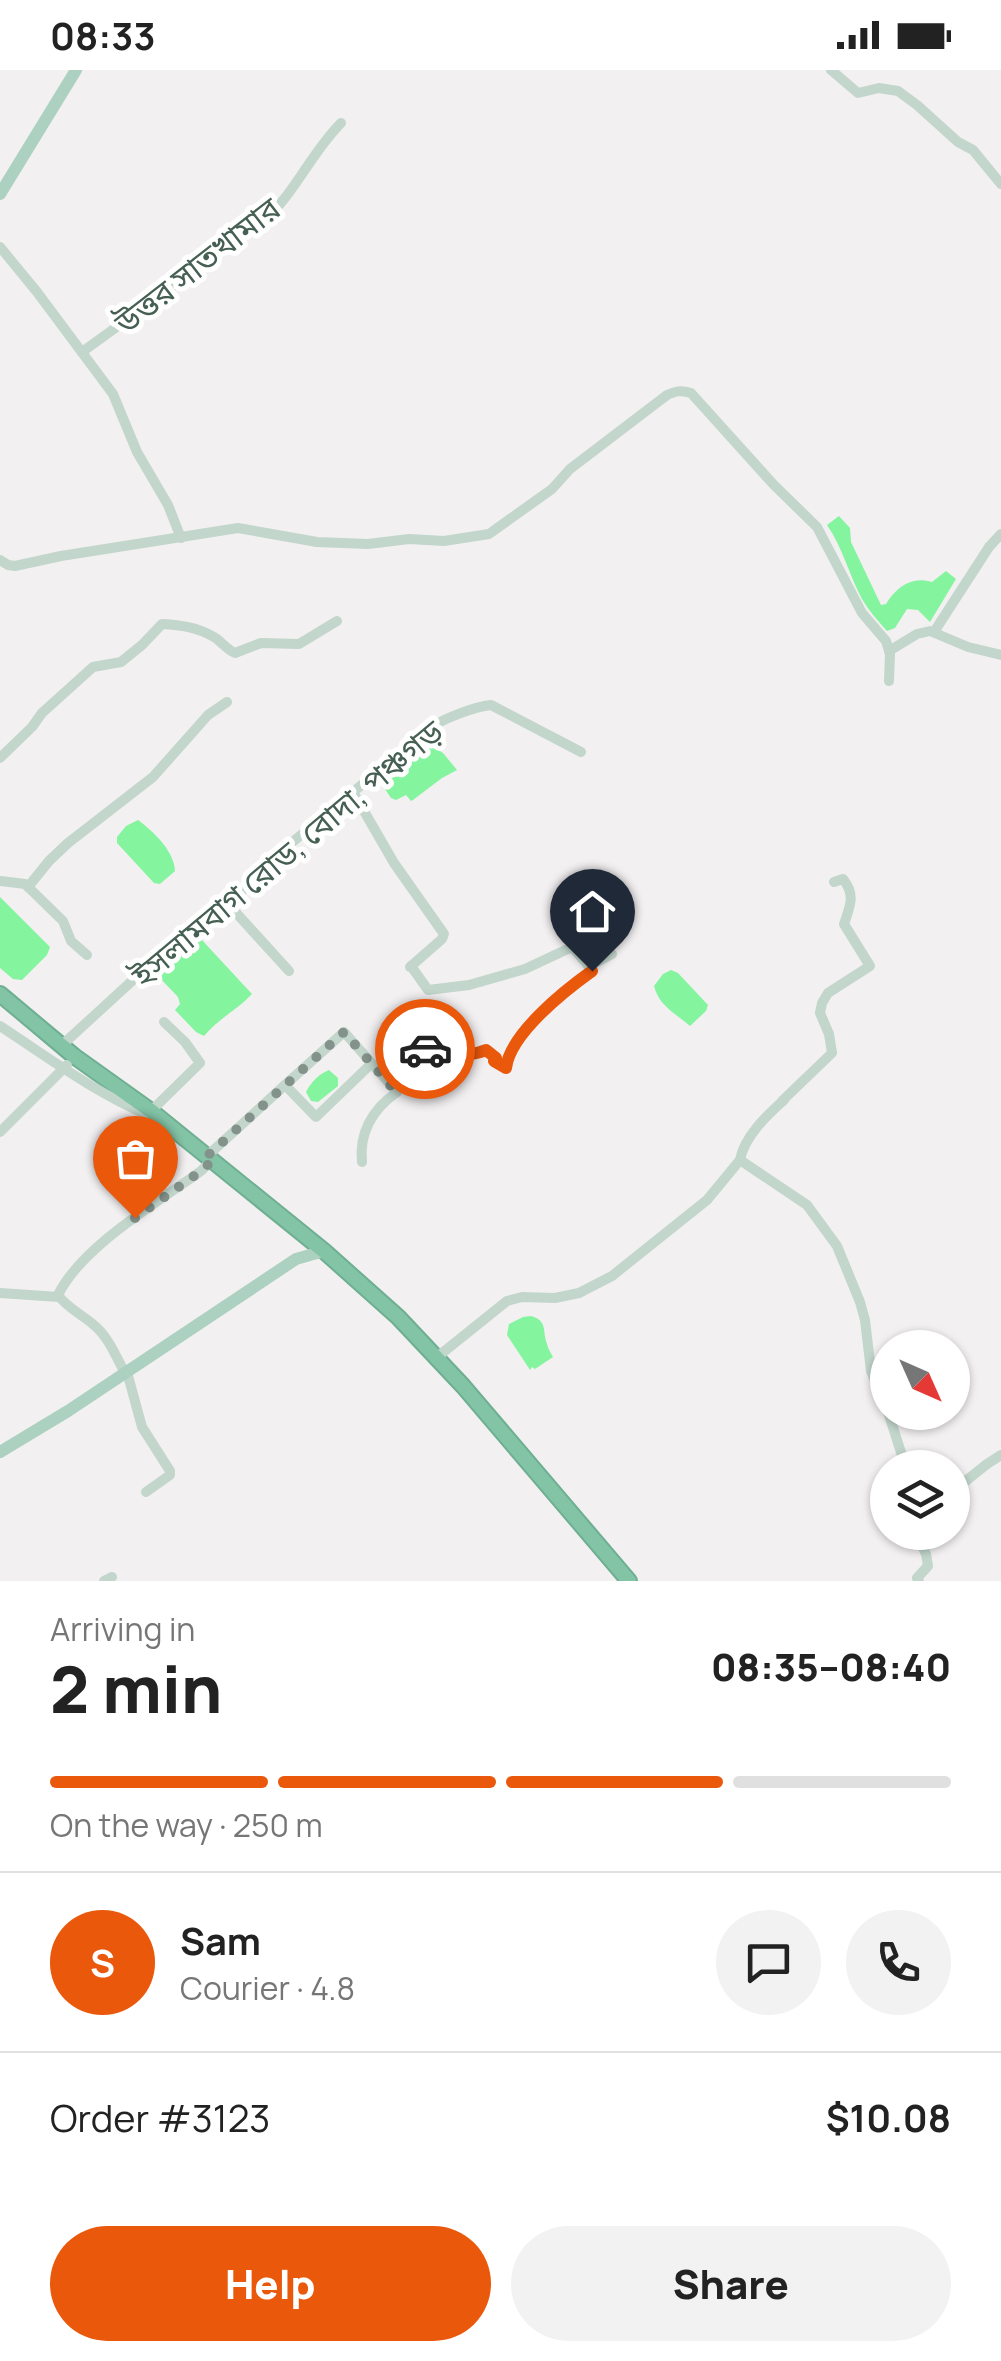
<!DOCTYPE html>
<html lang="en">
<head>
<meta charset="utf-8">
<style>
  :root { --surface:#fff; --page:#f2f2f2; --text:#222; --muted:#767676; --line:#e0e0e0; --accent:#ea580c }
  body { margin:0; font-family:Manrope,"Noto Sans Bengali",sans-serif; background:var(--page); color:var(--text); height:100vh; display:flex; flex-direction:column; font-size:38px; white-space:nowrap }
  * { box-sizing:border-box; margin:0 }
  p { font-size:32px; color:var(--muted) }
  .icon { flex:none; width:55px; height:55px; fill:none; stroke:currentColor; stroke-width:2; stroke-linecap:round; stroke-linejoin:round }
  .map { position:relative; height:1511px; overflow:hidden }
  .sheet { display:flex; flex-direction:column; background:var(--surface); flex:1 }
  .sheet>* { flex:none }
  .needle { width:65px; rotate:135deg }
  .tools { position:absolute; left:870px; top:1260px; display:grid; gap:20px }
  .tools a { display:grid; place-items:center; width:100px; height:100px; border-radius:50%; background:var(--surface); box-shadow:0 2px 8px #0004; font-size:50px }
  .pin { position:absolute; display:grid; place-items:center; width:85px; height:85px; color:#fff; margin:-102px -42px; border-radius:50% 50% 50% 0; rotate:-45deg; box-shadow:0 0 10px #0007 }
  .pin .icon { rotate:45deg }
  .courier { position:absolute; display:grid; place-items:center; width:100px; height:100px; margin:-50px; border:8px solid #ea580c; border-radius:50%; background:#fff; color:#222; box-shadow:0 2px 12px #0007 }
  .summary em { font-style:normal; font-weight:800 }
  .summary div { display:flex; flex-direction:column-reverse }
  .summary { display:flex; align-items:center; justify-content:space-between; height:170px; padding:0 50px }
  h1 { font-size:65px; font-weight:800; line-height:75px }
  .bar { display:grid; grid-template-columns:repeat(4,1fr); gap:15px 10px; align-content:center; height:120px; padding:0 50px }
  .bar i { height:12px; border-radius:8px; background:var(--line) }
  .bar .current { background:var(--accent) }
  .bar p { grid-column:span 4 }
  .line { display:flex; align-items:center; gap:25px; padding:0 50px; border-top:2px solid var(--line) }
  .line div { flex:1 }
  .round { display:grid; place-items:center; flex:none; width:105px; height:105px; border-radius:52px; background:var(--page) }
  .button { display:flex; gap:20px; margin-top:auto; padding:20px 50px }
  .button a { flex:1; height:115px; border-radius:60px; background:var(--accent); color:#fff; font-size:40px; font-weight:800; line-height:115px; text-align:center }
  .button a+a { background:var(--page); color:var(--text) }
  .status { display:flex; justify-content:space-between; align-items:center; height:70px; padding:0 50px; background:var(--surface); direction:ltr }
  .status svg { height:28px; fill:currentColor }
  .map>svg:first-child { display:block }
  .water { fill:#84f49f }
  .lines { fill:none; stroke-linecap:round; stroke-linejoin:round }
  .highway-casing { stroke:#6eaf92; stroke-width:18 }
  .minor { stroke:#c2d6cc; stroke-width:10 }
  .major { stroke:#add1c0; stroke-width:12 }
  .highway { stroke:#83c3a6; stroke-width:14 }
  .done { stroke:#83928b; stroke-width:10; stroke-dasharray:0 18 }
  .route { stroke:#ea580c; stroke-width:12 }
  .labels { text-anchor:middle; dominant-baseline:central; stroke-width:10; stroke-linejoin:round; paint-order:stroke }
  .street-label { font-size:32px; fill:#465f53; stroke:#fff }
</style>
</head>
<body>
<div class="status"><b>08:33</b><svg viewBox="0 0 49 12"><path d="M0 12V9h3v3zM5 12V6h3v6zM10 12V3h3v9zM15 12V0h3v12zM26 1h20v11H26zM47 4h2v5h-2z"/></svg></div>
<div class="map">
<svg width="1001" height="1511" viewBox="0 0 1001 1511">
  <rect width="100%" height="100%" fill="#f3f0f2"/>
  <g class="water">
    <path d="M839,446L850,458L851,472L881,535L886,534C897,516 912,506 932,512L946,501L956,509L930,552L918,540L907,539L895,558L887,561C878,551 869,541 862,529C849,505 843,478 827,455Z"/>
    <path d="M424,670L443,683L457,700L442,708L413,730L411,731L406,725L396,730L391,728L379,710L381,705Z"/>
    <path d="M138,750C154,762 174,781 175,801L160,814L154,813L117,773V767L126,756Z"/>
    <path d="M0,827L50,877L47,885L22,910L13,909L0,898Z"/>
    <path d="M201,869L252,924C237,940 218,949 204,966L196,962L175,940L180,934L178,927L157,905Z"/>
    <path d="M671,900L678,903L708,935L706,941L690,956C675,943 659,936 654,916L663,904Z"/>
    <path d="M329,1000L338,1008V1016L318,1032L311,1031L306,1022C311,1012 319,1004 329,1000Z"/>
    <path d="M531,1246C548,1251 542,1260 547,1274C548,1279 551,1283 553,1287L535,1299L532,1297L530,1300L507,1265L509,1254L523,1247Z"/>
  </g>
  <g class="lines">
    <defs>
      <path id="highway" d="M0,924L74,986L151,1041L324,1181L398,1247L463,1316L629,1511"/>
    </defs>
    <use href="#highway" class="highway-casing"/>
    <g class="minor">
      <path d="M831,0L858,23L879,18L898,21L917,35L958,72L973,80L1001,114"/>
      <path d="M0,177L37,222L113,324L137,382L168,435L181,468"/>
      <path d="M82,282L266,149C296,121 312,82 341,53"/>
      <path d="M0,490L8,495L15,496L61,486L238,458L317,472L368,474L409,469L444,471L489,464L552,419L570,399L667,325C676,321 681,320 691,323L774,415L817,457L862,543L886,571L890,584L889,611"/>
      <path d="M934,562L989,477L1001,464"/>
      <path d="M889,581L917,564L930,561L968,577L1001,585"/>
      <path d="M0,688L32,657L42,643L93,597L121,592L142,575L162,554C180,555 197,557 214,567C222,572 226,579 235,583L261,573L299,574L337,551"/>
      <path d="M353,722L394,793L444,864L442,869L410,897"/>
      <path d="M1,811L25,814L63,851L71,871L87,885"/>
      <path d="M28,817L49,791L68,773L153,707L208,645L227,632"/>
      <path d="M229,835L289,901"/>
      <path d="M411,896L428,920L469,915L525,899L572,877L587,894L591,895L612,884"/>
      <path d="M0,956C49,988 94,1022 148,1045"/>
      <path d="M61,976L156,889L229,835L278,784L433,656C448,647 474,637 491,635L581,682"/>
      <path d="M285,1015L344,962L397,1022C373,1039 359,1062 362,1092"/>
      <path d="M397,1022L403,1003L436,968C453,981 465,990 486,980L495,988L494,991L506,998C510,964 564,921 591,901L587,894"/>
      <path d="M784,1030C767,1045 744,1067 740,1090L807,1135L837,1176L860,1232L865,1250L871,1301L888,1342"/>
      <path d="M782,1031L832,983L829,964L820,943L822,933L828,923L870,896L844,854C850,836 856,825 843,809L834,812"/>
      <path d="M151,1041L200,993L185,972L164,952"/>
      <path d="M0,1062L67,995"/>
      <path d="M206,1087L285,1015L316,1047L371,994"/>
      <path d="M0,1223L59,1227"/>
      <path d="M436,1288L507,1231L522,1227L555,1228L579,1223L612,1206L707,1130L740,1090"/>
      <path d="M127,1302L142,1357L170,1401V1405L146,1422"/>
      <path d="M125,1303C116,1287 109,1268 95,1256C83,1245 67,1238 58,1225C82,1176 157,1133 201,1101L211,1091"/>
      <path d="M888,1342L906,1398"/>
      <path d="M952,1422L987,1394L1001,1385"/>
      <path d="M915,1462L926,1484L928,1496L917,1508L919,1511"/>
      <path d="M104,1511L112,1507"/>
    </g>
    <g class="major">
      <path d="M0,124L76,0"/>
      <path d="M0,1382L68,1341L296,1189L324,1181"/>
    </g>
    <use href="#highway" class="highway"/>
  </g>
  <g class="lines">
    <path class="done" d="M135,1148L201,1101L212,1091L206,1087L344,962L396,1022L403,1003L425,979"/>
    <path class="route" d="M425,979L436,968C452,980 466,989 486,980L496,988L494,991L506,998C510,964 564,921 592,901"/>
  </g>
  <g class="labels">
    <g class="street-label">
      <text transform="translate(197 195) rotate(-38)">উত্তর সাতখামার</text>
      <text transform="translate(287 783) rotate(-40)">ইসলামবাগ রোড, বোদা, পঞ্চগড়</text>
    </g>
  </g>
</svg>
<div class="tools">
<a><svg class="needle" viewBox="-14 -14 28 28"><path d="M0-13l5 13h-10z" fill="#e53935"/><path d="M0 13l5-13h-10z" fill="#767676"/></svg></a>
<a><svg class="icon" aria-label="layers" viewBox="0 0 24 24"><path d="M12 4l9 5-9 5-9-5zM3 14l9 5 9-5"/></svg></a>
</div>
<div class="pin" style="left:135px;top:1148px;background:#ea580c"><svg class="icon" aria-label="bag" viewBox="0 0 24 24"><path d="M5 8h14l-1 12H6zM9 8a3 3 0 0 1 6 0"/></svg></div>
<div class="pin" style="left:592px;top:901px;background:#1f2937"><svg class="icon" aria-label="home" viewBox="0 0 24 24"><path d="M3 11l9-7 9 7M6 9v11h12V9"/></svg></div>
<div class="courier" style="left:425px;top:979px"><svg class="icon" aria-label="car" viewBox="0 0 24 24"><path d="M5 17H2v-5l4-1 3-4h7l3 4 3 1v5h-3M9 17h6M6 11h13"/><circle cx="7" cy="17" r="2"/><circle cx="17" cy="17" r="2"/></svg></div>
</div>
<section class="sheet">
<div class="summary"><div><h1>2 min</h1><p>Arriving in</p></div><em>08:35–08:40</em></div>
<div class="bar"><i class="current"></i><i class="current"></i><i class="current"></i><i></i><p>On the way · 250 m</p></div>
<div class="line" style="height:180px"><b class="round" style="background:var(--accent);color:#fff">S</b><div><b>Sam</b><p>Courier · 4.8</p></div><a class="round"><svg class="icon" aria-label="chat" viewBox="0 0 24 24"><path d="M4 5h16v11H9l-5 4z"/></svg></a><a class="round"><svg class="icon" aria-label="phone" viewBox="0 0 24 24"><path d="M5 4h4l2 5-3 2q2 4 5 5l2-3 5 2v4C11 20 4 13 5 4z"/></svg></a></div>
<div class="line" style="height:130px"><div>Order #3123</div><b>$10.08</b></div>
<div class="button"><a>Help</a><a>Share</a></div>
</section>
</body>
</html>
